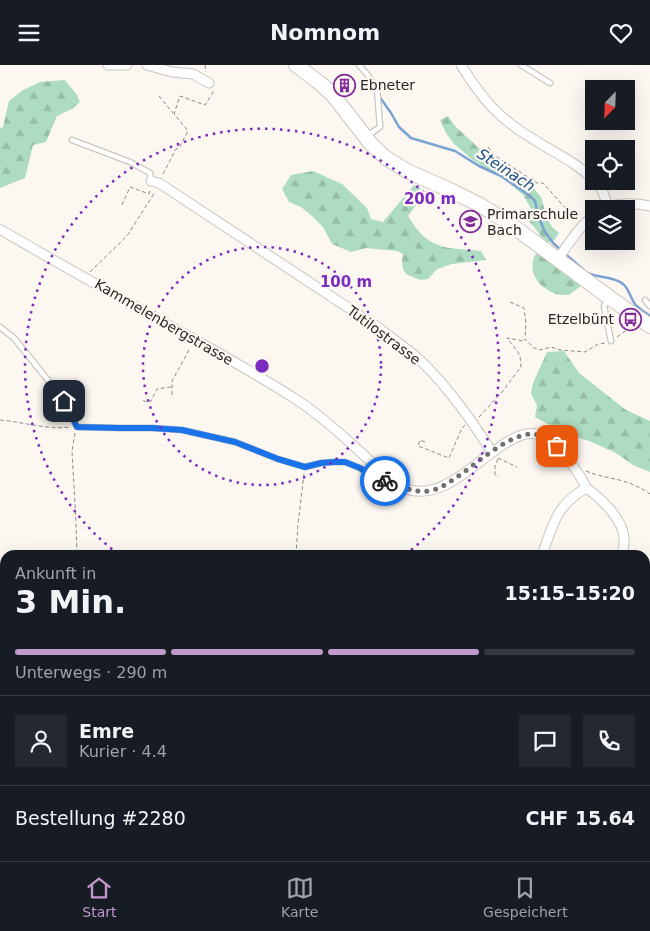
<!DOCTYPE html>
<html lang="de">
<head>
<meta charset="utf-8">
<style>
  :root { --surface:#171b24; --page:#242831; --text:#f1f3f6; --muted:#9ea1a6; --line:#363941; --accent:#c09acd }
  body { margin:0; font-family:"DejaVu Sans",sans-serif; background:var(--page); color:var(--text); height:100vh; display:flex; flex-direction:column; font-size:19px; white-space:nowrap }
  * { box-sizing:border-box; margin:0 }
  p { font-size:16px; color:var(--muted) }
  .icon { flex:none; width:28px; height:28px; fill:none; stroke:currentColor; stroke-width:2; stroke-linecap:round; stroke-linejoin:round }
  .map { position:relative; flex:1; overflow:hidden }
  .sheet { position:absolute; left:0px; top:485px; width:650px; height:311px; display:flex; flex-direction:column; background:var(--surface); border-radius:15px 15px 0 0; box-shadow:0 5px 20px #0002 }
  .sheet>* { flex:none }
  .needle { width:32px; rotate:203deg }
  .buttons { position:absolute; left:585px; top:15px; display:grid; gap:10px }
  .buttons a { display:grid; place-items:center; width:50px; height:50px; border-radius:0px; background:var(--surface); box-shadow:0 5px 20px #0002; font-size:25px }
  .pin { position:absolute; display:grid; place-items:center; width:42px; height:42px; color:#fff; margin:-21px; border-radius:10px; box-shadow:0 2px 8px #0006 }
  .courier { position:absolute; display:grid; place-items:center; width:50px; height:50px; margin:-25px; border:4px solid #1a73e8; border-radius:50%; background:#fff; color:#222; box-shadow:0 1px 6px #0007 }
  .head em { font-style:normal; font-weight:800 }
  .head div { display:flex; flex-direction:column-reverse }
  .head { display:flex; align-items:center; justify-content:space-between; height:85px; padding:0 15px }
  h1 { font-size:32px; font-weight:800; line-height:38px }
  .bar { display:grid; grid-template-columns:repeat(4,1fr); gap:8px 5px; align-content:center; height:60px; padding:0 15px }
  .bar i { height:6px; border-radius:4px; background:var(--line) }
  .bar .selected { background:var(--accent) }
  .bar p { grid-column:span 4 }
  .line { display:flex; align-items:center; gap:12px; padding:0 15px; border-top:1px solid var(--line) }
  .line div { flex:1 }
  .round { display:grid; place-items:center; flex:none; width:52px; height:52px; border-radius:0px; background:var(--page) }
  header { display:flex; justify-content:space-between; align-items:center; height:65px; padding:0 15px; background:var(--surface); font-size:22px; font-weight:800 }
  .tabs { display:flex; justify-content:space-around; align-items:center; height:70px; border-top:1px solid var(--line); background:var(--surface); font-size:14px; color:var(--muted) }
  .tabs a { display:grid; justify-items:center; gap:2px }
  .tabs .selected { color:var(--accent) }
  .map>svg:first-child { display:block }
  .forest { fill:url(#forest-firs) }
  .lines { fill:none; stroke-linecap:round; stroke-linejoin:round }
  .stream { stroke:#7aa2d2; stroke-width:2.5 }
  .lane-casing { stroke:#cbc6c0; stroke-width:7 }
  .street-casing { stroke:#cbc6c0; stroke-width:11 }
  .secondary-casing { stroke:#cbc6c0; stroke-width:16 }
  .path { stroke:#8e8b87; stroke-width:1; stroke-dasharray:4 2.5; stroke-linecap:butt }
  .lane { stroke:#fff; stroke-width:4.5 }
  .street { stroke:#fff; stroke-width:9 }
  .secondary { stroke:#fff; stroke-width:14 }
  .done { stroke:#726f6c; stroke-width:5; stroke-dasharray:0 9 }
  .route { stroke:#1a73e8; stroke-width:6 }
  .ring { fill:none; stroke:#7b2cbf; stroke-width:2.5; stroke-dasharray:2.5 5 }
  .labels { text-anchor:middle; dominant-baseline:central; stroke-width:4.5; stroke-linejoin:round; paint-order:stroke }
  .poi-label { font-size:14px; fill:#282624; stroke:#fcf7f1; text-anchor:start }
  .street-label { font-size:14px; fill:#282624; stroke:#fcf7f1 }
  .water-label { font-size:15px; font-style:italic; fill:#17508a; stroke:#fcf7f1 }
  .centre { fill:#7b2cbf; stroke:#fcf7f1; stroke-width:2.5 }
  .ring-label { font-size:15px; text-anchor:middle; font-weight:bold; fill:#7b2cbf; stroke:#fcf7f1; stroke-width:4.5; stroke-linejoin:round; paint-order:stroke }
</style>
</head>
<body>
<header><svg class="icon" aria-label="menu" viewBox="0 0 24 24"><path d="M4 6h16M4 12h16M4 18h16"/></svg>Nomnom<svg class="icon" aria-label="heart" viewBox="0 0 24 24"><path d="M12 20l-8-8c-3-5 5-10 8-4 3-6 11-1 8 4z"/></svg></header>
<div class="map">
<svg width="650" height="796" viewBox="0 0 650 796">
  <defs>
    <pattern id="forest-firs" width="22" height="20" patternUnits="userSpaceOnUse" patternTransform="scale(1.25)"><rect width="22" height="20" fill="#aedcc1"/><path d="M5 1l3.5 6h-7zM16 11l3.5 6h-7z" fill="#96bda6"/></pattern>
  </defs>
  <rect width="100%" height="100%" fill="#fcf7f1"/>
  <g class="forest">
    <path d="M65,15L77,30L80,37L72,44L57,51L46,77L33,80L25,113L0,123V64L3,62L9,36L23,25L40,17Z"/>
    <path d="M448,51L456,62L496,99L531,120L541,132L547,153L552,162L559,168L553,177H546L529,156L532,145L523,130L515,123L502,113L473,95L454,79L446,68L440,55Z"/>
    <path d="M313,106L342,119L367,143L371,154L383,157L414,120L420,123L423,131L408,151C429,186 444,182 481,186L486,195L452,199L437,204L428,214L420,215L406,209L403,204L402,197L403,189L397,186L366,183L351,187L332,179L323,162L312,151L301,142L289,137L282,124L291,110Z"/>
    <path d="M537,187L581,221L569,230C565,230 560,230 556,229C538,223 525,205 537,187Z"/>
    <path d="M564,286L579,308L626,345L650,356V407L633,400L616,388L589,376L566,369L535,352L537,340L531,329L533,318L547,287Z"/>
    <path d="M0,684H5V791H353V796H0Z"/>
  </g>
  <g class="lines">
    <path class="stream" d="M379,31L391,48L399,62L411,73L455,86L479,101L501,111L530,131L535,136L538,150L544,165L553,178L586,207C598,214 612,210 623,219C629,223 630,233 635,239C639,244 645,247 650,251"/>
    <defs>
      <g id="lane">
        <path d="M359,0L366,8L377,23L380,62L367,71"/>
        <path d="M521,0L550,18"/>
        <path d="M72,75L130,97L150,108L151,116"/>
        <path d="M608,235L604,241L611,276"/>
        <path d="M645,235L650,241"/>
        <path d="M0,262L14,273L64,335L77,362L121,363H152L182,365L235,377L278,394L305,402L321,398L334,397H345L360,403L382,417L388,414"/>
        <path d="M499,796L549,791"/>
      </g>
      <g id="street">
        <path d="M108,0H127"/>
        <path d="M147,0L172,7L193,9L209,18"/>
        <path d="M461,0C482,34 498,53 533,74C553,87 576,97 594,115"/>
        <path d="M151,116L159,118L379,263C393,274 408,284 421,296C449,323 471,355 492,387"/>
        <path d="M596,116C603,123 605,133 608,142"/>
        <path d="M604,144C619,137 634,138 650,141"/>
        <path d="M1,165C58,198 115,230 172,262C215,286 259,310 300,337C324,353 345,373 367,393C377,402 388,415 401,422C442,441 478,392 511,375C518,371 527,367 536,369C550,372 560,383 568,394C575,404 582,412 586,423"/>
        <path d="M558,194C569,178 579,162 594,150"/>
        <path d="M542,490C553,460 556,440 586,423C601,433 624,455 624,474C625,479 623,485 622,490"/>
        <path d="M645,618L650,611"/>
      </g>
      <path id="secondary" d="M296,0L321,19L333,30L371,79L386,93L407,106L452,126L480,140L506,156L610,233L650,261"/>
    </defs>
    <use href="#lane" class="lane-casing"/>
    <use href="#street" class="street-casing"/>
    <use href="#secondary" class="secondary-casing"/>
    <g class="path">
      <path d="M205,0L206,7"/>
      <path d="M159,31L173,48"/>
      <path d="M488,82L497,92L537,118H543L576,155"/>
      <path d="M163,109L176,84L179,83L188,66L174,49L180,31L205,40L214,26"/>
      <path d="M122,140L130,122L149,129L150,124"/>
      <path d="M90,207L127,171L155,127"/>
      <path d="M510,237L524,243L526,259L525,273"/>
      <path d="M617,272L632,261"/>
      <path d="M172,330V316L190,283"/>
      <path d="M143,335L146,337L151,336L157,324L171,322"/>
      <path d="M479,352L502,327L521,302L520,290L507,273L524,276L525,274L534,283L540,285L551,282L560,285L585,287L598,279L605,278"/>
      <path d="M0,355C24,357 47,365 71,362"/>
      <path d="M75,368L72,386L76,457L77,490"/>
      <path d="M425,377L420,375L418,381L449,393L462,363L465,360"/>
      <path d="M498,393L517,402"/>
      <path d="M498,394L495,401V410L498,412"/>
      <path d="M586,406C602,413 620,413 636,421C641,423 646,426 650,429"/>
      <path d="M296,490L298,459L304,409"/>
      <path d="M0,564L5,565"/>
      <path d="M0,608L5,609"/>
      <path d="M0,645L5,646"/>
      <path d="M645,686L650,690"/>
      <path d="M0,781L5,779"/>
    </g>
    <use href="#lane" class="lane"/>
    <use href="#street" class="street"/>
    <use href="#secondary" class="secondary"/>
  </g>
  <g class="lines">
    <path class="done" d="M385,416L389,414C401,422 414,428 429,426C440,424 448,418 457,412C476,399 506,371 530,369C540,368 550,375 557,381"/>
    <path class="route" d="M64,336L77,362L120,363H152L182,365L235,377L278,394L305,402L321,398L334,397H345L360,403L382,417L385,416"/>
  </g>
  <g class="ring">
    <circle cx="262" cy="301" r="119"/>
    <path d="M118 489A237 237 0 1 1 406 489"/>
  </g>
  <defs>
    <symbol id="building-ring" viewBox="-11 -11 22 22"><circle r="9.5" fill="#fcf7f1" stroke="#832d9b" stroke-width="1.5"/><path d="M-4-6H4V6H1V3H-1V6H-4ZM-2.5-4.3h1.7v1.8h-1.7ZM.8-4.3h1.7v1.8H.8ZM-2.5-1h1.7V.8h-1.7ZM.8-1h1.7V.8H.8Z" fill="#832d9b"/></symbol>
    <symbol id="school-ring" viewBox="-11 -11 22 22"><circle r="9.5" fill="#fcf7f1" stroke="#832d9b" stroke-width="1.5"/><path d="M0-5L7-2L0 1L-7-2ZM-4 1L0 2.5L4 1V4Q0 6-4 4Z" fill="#832d9b"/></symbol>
    <symbol id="bus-ring" viewBox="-11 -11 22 22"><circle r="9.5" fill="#fcf7f1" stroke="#832d9b" stroke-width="1.5"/><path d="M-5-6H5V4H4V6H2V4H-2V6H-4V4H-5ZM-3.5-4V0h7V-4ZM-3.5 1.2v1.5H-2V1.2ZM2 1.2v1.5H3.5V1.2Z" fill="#832d9b"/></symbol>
  </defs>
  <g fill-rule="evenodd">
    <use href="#building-ring" x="332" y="8" width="25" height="25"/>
    <use href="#school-ring" x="458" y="144" width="25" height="25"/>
    <use href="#bus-ring" x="618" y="242" width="25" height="25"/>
  </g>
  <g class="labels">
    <g class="poi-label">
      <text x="360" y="20">Ebneter</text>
      <text x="487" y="149">Primarschule<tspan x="487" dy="16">Bach</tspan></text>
      <text x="614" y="254" text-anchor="end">Etzelbünt</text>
    </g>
    <g class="street-label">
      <text transform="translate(164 257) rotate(30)">Kammelenbergstrasse</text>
      <text transform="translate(384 270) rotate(37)">Tutilostrasse</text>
    </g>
    <g class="water-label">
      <text transform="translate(506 105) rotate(33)">Steinach</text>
    </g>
  </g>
  <circle cx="262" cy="301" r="8" class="centre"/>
  <g class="ring-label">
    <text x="430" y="139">200 m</text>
    <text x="346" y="222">100 m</text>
  </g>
</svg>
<div class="buttons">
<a><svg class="needle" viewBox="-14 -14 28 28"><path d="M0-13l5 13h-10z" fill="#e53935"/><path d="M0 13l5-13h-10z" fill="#9ea1a6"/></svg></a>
<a><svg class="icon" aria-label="locate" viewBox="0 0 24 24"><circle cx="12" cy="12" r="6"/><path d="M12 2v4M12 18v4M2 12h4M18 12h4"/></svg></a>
<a><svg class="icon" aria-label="layers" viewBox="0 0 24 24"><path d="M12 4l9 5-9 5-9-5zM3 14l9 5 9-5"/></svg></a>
</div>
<div class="pin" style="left:557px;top:381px;background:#ea580c"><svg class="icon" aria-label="bag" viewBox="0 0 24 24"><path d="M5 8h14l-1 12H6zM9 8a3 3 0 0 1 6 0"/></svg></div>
<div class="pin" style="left:64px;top:336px;background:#1f2937"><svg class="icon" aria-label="home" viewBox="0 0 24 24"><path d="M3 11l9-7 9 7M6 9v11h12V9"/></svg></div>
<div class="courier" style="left:385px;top:416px"><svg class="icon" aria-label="bike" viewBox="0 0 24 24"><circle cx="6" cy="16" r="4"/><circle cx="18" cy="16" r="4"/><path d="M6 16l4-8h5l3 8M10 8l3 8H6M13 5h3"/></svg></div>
<section class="sheet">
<div class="head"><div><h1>3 Min.</h1><p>Ankunft in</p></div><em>15:15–15:20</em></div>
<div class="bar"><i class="selected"></i><i class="selected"></i><i class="selected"></i><i></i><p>Unterwegs · 290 m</p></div>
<div class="line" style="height:90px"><a class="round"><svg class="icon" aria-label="person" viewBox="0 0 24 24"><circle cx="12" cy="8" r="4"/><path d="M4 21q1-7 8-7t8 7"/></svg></a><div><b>Emre</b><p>Kurier · 4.4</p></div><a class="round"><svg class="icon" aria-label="chat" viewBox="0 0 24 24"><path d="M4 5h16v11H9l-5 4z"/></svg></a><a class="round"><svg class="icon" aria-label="phone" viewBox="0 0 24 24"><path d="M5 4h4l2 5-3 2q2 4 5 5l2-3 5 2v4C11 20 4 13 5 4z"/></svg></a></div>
<div class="line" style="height:65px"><div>Bestellung #2280</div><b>CHF 15.64</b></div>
</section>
</div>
<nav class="tabs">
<a class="selected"><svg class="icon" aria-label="home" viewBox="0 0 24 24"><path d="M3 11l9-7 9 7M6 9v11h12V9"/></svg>Start</a>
<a><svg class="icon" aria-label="map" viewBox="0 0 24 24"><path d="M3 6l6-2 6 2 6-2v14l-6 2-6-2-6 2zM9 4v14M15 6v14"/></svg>Karte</a>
<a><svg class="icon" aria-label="saved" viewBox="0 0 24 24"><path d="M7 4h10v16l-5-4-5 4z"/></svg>Gespeichert</a>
</nav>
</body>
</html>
